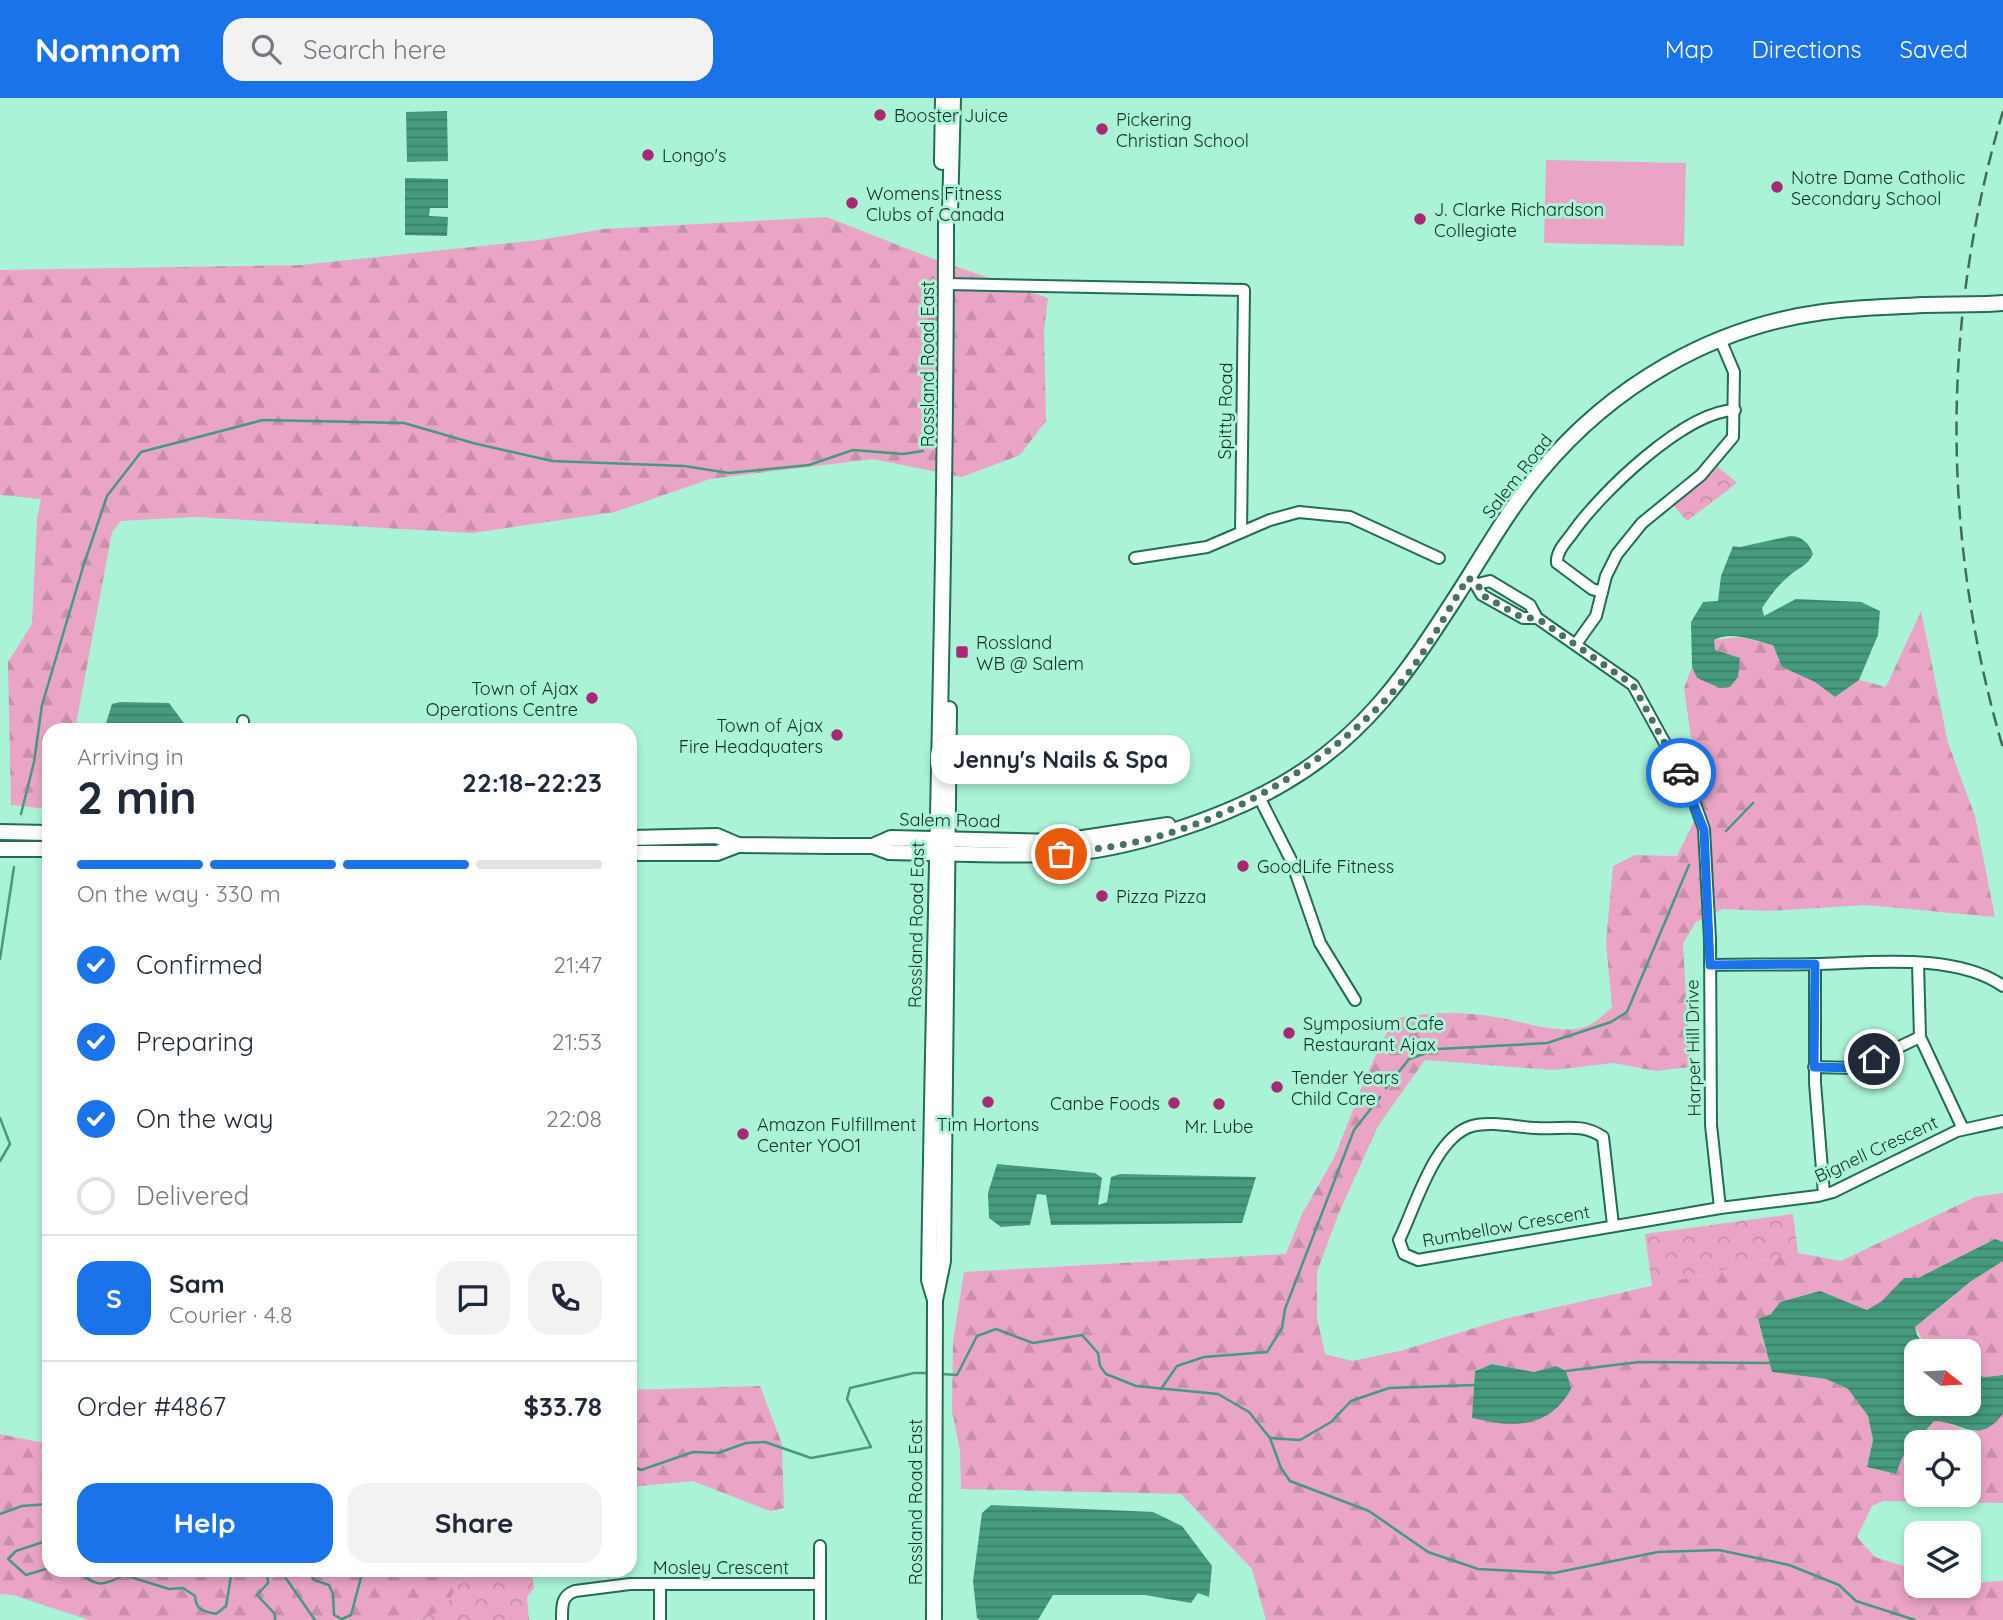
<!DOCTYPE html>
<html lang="en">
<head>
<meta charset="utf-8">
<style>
  :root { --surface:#fff; --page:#f2f2f3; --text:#1f2937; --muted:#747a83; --line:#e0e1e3; --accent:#1a73e8 }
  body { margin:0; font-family:Quicksand,sans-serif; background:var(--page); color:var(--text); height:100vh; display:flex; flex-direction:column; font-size:26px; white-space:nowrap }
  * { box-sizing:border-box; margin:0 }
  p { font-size:23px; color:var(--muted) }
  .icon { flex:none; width:38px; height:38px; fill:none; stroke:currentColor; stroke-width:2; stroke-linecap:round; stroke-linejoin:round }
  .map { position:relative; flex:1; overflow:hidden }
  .details { position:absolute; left:42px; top:625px; width:595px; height:854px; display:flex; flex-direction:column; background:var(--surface); border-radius:21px; box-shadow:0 4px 10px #0003 }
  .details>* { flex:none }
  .needle { width:46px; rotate:108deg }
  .tools { position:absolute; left:1904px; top:1241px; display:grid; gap:14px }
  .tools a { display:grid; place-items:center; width:77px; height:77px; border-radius:14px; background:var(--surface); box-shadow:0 4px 10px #0003; font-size:35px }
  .pin { position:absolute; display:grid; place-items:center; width:60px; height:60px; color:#fff; margin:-30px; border:4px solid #fff; border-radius:50%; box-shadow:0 2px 7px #0007 }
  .courier { position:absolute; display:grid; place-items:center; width:70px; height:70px; margin:-35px; border:5px solid #1a73e8; border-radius:50%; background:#fff; color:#222; box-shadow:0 2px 9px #0007 }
  .bubble { position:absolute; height:49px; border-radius:21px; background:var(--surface); box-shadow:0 4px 10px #0003; font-size:23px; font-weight:700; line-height:49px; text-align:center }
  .summary em { font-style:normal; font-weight:700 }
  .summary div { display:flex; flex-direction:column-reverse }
  .summary { display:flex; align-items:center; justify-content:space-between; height:119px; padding:0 35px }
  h1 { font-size:46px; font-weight:700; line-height:52px }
  .bar { display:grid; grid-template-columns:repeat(4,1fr); gap:10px 7px; align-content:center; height:84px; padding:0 35px }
  .bar i { height:9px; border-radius:5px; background:var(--line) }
  .bar .active { background:var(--accent) }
  .bar p { grid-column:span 4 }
  .line { display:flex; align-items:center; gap:18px; padding:0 35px; border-top:2px solid var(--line) }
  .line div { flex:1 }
  .round { display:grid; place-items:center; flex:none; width:74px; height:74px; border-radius:21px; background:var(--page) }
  ol { padding:0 35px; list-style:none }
  li { display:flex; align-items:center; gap:21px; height:77px }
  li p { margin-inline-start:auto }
  li .icon { padding:7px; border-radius:50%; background:var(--accent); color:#fff; stroke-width:4 }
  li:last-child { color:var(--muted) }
  li i { width:38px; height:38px; border:4px solid var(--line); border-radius:50% }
  .primary-button { display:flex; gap:14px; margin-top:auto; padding:14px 35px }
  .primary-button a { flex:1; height:80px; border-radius:21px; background:var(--accent); color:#fff; font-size:28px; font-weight:700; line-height:80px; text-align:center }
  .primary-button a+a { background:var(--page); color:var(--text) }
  header { display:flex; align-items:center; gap:42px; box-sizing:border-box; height:98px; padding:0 35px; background:var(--accent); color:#fff }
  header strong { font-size:33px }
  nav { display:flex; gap:38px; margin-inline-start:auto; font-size:24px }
  .search { width:490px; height:63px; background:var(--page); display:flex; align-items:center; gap:18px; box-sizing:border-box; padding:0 24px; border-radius:21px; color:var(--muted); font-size:26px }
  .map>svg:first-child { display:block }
  .forest { fill:url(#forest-firs); fill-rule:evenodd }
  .park { fill:url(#park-crowns) }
  .garden { fill:#eaa5c6 }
  .water { fill:url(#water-rules) }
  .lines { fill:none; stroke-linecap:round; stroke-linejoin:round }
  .stream { stroke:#469a7e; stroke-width:2.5 }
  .street-casing { stroke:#216d56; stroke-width:14 }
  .secondary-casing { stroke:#216d56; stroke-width:18 }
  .street { stroke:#fff; stroke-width:10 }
  .secondary { stroke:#fff; stroke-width:14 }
  .rail { stroke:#406c5c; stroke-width:2.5; stroke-dasharray:14 7; stroke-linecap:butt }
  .secondary-bridge-casing { stroke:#216d56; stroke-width:18; stroke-linecap:butt }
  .secondary-bridge { stroke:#fff; stroke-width:14 }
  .done { stroke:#467363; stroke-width:7; stroke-dasharray:0 12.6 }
  .route { stroke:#1a73e8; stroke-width:9 }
  .poi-dot { fill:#a92876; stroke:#aaf3d7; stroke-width:2.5 }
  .labels { text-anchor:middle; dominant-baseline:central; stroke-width:6; stroke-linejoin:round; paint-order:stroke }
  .poi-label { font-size:18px; fill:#102e24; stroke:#aaf3d7; text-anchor:start }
  .street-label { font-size:18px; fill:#102e24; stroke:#aaf3d7 }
</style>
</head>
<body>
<header>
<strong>Nomnom</strong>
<div class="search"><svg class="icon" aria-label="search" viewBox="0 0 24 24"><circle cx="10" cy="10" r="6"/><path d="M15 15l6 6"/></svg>Search here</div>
<nav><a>Map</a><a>Directions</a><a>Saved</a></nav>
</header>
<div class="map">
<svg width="2003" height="1522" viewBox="0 0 2003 1522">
  <defs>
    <pattern id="forest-firs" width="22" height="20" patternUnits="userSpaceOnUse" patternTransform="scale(1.75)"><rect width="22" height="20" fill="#eaa5c6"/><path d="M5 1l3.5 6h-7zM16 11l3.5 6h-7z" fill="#c88eaa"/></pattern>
    <pattern id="park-crowns" width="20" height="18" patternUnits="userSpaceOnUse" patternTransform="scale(1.75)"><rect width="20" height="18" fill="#eaa5c6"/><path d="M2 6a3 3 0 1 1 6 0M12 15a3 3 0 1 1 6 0" fill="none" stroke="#c88eaa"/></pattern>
    <pattern id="water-rules" width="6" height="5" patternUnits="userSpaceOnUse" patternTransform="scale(1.75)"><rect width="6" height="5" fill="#469a7e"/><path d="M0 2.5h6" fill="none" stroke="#397e67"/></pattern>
  </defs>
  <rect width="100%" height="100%" fill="#aaf3d7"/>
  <g class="forest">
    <path d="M827,119L928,159L1048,200L1044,231L1046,323L1020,357L962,379L873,361L710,381L615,414L473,435L194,419L121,423L112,434L75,632H49V711L11,707L8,564L32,526L37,421L41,401L0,397V172L301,167L539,142L604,131Z"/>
    <path d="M1921,513L1948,645L1975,718L1995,819L1866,807L1768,813L1723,811L1696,824L1683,845L1690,969L1656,973L1614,965L1553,972L1425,962L1378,1028L1338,1117L1317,1174V1220L1325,1256L1352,1263L1400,1253L1504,1221L1798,1155L1841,1163L1975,1099L2003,1095V1144L1995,1141L1918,1180H1904L1882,1204L1867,1212L1820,1193L1780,1204L1771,1216L1758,1222L1772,1274L1826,1281L1848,1291L1868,1318L1873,1342L1867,1369L1895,1376L1902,1360L1934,1323L1945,1324L1972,1335L2003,1316V1405L1883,1403L1872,1408L1857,1439L1875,1459L1916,1472V1488L2003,1483V1522H1266L1252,1471L1181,1396L961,1391L960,1352L952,1313L953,1243L964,1174L1286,1156L1301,1118L1335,1058L1367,976L1393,921C1427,914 1461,913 1495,919C1522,923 1548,934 1575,931C1590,930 1602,919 1612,909L1606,844L1613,768L1635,757L1677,758L1701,709L1684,590L1692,569L1697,580L1740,561L1714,552V542L1739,539L1773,547L1782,569L1816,584L1835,599L1859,582L1886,589ZM1493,1266L1534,1274L1556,1269L1473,1320L1475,1272ZM1916,1344H1969V1396H1916Z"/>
    <path d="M2003,1163V1277L1986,1279L1969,1277V1253H1929L1915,1229L1970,1184Z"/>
    <path d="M760,1288L782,1346L784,1410L770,1413L693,1383L630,1389V1292Z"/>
    <path d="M0,1336L49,1346V1472H466L444,1513L412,1522H89L13,1497L0,1496Z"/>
  </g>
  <g class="park">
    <path d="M1718,369L1737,385L1687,423L1673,407Z"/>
    <path d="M1793,1116L1798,1155L1652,1188L1645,1136Z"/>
    <path d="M466,1472H531L534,1490L527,1499L529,1522H412L444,1512Z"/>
  </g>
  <path class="garden" d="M1546,62L1686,65L1684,148L1544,145Z"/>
  <g class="water">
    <path d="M447,13L448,63L407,64L406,14Z"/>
    <path d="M405,80L448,81V110H430L429,118L448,119L447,138L405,137Z"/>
    <path d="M1790,438C1802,438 1809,445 1813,456C1808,468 1797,470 1788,479C1777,488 1770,498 1762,510L1764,518L1796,501L1861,504L1880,513L1878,537L1859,582L1835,599L1815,584L1782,569L1773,547C1756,543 1730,532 1714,542L1715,552L1740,560L1738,579L1730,589L1720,590L1697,580L1692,569L1691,524L1703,504L1718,503L1721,478L1733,448L1740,449Z"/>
    <path d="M120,604L169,605L189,632H104L112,606Z"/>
    <path d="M997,1066L1095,1075L1102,1080L1098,1107L1107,1104L1111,1079L1120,1076L1256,1079L1242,1125L1051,1127L1046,1097L1037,1096L1030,1127L1001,1129L989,1120L988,1095Z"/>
    <path d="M1995,1141L2003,1144V1163L1970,1184L1915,1229L1917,1237L1929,1253H1916V1306H1969V1277L1986,1279L2003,1277V1316C1978,1348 1964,1324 1934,1323L1902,1360L1896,1376L1867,1369L1873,1342L1868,1318L1848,1291L1826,1281L1772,1274L1758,1221L1771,1216L1780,1204L1820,1193L1867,1212L1882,1203L1904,1180H1918Z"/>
    <path d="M1492,1266L1534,1274L1556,1268L1566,1273L1571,1291C1549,1331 1513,1330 1472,1320L1475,1273Z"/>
    <path d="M991,1407L1153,1414L1182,1428L1212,1468L1209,1499L1198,1495L1191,1505L1145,1497H1053L1038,1522H980L977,1520L973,1483L982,1415Z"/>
  </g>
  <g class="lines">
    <g class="stream">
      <path d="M21,716L34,664L42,607L83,469L107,398L141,354L263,322L404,325L473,345L552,363L684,368L729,375L809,367L853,352L903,356L923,353"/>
      <path d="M1726,733L1753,705"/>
      <path d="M0,861L14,769"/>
      <path d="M1386,990L1409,961L1438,951L1547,945L1611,924L1627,914L1689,767"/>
      <path d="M0,1020L10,1046L0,1063"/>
      <path d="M1566,1273L1639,1264L1770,1265"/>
      <path d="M941,1276L957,1277L977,1238L996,1231L1033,1245L1082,1237L1098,1255L1100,1268L1106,1276L1136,1288L1218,1296L1249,1314L1270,1340L1281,1370L1290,1383L1369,1413L1428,1454L1478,1471L1554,1475L1658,1454L1719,1452L1789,1467L1839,1487L1856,1503L1915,1522"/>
      <path d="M1161,1291L1177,1268L1204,1259L1267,1254L1282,1230L1285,1211L1354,1032L1380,999"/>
      <path d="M1270,1340L1300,1342L1331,1324L1351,1303L1389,1290L1475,1287"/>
      <path d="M630,1367L641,1372L693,1354L718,1355L746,1345L765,1344L811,1360L871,1349L847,1301L850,1290L914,1275H931"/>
      <path d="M0,1416L22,1408L49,1406"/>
      <path d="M49,1442L16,1453L8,1461L26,1477L49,1470"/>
      <path d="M76,1472C97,1489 100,1489 124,1477L169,1491L183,1490L195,1498C196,1512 202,1513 216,1516L226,1508L231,1478L238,1472"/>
      <path d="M264,1472L267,1473L268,1485L257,1497L275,1516V1522"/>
      <path d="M284,1472L285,1479L315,1522"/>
      <path d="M308,1472L314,1482L329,1487L333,1496L334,1517L342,1521L351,1517L363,1472"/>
    </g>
    <defs>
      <g id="street">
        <path d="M946,186L1244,192L1241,434"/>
        <path d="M1135,460L1207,449L1270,422L1299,414L1350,419L1439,460"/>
        <path d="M1474,484L1482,497L1523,520H1537"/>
        <path d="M1478,486L1490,483L1530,507L1537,520L1633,587L1689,689L1704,731L1710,841L1711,1027L1720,1110"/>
        <path d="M1602,494L1592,491L1557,465C1556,454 1565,445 1571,437C1599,396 1685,313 1735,312"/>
        <path d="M1576,546L1596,518L1606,478L1617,456L1642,425L1701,377L1733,339L1734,274L1720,241"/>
        <path d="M243,632V623"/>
        <path d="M1258,697L1292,764L1320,845L1355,902"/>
        <path d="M1918,865L1920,939L1963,1031"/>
        <path d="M1815,866V985L1824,1096"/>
        <path d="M1710,867C1744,866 1778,867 1813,866C1869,865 1955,854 2003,888"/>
        <path d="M1814,969L1855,970L1920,939"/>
        <path d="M1613,1127L1603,1039C1581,1024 1561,1032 1536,1030C1516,1029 1491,1023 1472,1028C1434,1039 1415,1110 1399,1142L1404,1156L1418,1162L1720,1110L1818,1098L1833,1094L1957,1033L2003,1023"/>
        <path d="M562,1522C562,1508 561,1498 575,1493L630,1486H820"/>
        <path d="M660,1522V1486"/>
        <path d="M820,1522V1448"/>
      </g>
      <g id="secondary">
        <path d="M942,64L943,0"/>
        <path d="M1987,206L2003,205"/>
        <path d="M0,734L49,735"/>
        <path d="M630,740L717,738L738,747L832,748H873L891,740L1057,744L1168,727"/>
        <path d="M873,748L889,754C945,755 1002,758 1058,756C1127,753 1224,720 1284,685C1365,638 1407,575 1456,499C1483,457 1508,412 1540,374C1611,288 1712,229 1823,214C1856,209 1890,209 1923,207"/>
        <path d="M0,751H49"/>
        <path d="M630,755H717L738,747"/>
        <path d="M935,1202L929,1182C934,829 946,476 946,122L950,115L953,0"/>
        <path d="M934,1522L935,1202L943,1163L949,611"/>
      </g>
    </defs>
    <use href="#street" class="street-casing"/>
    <use href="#secondary" class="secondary-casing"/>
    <use href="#street" class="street"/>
    <use href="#secondary" class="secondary"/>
    <path class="rail" d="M2003,13C1941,222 1941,440 2003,650"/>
    <defs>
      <path id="secondary-bridge" d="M1923,207L1987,206"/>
    </defs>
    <use href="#secondary-bridge" class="secondary-bridge-casing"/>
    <use href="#secondary-bridge" class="secondary-bridge"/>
  </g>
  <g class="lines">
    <path class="done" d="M1061,756C1087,752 1114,749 1140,743C1234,721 1326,666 1391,596C1422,563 1444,518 1468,480L1478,486L1482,497L1523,520H1537L1633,587L1681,675"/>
    <path class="route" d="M1681,675L1704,732L1710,867L1815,866L1814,969L1855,970L1874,961"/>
  </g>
  <g class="poi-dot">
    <circle cx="880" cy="17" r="7"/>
    <circle cx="1102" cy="31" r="7"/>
    <circle cx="648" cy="57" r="7"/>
    <circle cx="1777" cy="89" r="7"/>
    <circle cx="852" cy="105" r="7"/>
    <circle cx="1420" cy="121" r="7"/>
    <rect x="955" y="547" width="14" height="14" rx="3.5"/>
    <circle cx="592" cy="600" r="7"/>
    <circle cx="837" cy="637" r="7"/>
    <circle cx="1243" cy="768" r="7"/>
    <circle cx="1102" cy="798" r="7"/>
    <circle cx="1289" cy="935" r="7"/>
    <circle cx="1277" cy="989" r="7"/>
    <circle cx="988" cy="1004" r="7"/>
    <circle cx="1174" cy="1005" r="7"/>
    <circle cx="1219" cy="1006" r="7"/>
    <circle cx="743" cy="1036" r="7"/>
  </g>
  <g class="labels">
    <g class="poi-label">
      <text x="894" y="17">Booster Juice</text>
      <text x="1116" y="21">Pickering<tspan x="1116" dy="21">Christian School</tspan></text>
      <text x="662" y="57">Longo's</text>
      <text x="1791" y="79">Notre Dame Catholic<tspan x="1791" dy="21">Secondary School</tspan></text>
      <text x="866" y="95">Womens Fitness<tspan x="866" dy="21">Clubs of Canada</tspan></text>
      <text x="1434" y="111">J. Clarke Richardson<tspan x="1434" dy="21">Collegiate</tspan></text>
      <text x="976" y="544">Rossland<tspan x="976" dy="21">WB @ Salem</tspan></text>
      <text x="578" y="590" text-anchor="end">Town of Ajax<tspan x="578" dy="21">Operations Centre</tspan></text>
      <text x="823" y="627" text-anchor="end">Town of Ajax<tspan x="823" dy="21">Fire Headquaters</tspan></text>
      <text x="1257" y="768">GoodLife Fitness</text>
      <text x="1116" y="798">Pizza Pizza</text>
      <text x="1303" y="925">Symposium Cafe<tspan x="1303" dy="21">Restaurant Ajax</tspan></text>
      <text x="1291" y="979">Tender Years<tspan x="1291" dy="21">Child Care</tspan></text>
      <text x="1160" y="1005" text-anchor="end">Canbe Foods</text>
      <text x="757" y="1026">Amazon Fulfillment<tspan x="757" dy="21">Center YOO1</tspan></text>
      <text x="988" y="1026" text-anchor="middle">Tim Hortons</text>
      <text x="1219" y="1028" text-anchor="middle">Mr. Lube</text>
    </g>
    <g class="street-label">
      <text transform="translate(927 266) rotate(-90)">Rossland Road East</text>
      <text transform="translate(1225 313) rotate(-89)">Spitty Road</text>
      <text transform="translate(1517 378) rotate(-52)">Salem Road</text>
      <text transform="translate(950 722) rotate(1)">Salem Road</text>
      <text transform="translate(916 827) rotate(-89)">Rossland Road East</text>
      <text transform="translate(1693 950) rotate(-91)">Harper Hill Drive</text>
      <text transform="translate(1876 1051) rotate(-25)">Bignell Crescent</text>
      <text transform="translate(1506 1128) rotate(-10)">Rumbellow Crescent</text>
      <text transform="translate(915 1404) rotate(-90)">Rossland Road East</text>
      <text x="721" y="1469">Mosley Crescent</text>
    </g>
  </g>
</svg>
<div class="tools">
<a><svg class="needle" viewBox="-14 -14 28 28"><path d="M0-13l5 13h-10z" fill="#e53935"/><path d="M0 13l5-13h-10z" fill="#747a83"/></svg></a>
<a><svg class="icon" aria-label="locate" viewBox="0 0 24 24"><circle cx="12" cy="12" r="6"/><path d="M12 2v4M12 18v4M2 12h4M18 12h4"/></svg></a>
<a><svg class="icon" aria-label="layers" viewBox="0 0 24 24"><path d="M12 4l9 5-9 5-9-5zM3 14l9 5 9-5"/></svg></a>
</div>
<div class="pin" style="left:1061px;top:756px;background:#ea580c"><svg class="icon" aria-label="bag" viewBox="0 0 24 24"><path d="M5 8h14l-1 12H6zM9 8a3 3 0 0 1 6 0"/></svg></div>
<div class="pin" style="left:1874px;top:961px;background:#1f2937"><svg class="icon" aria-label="home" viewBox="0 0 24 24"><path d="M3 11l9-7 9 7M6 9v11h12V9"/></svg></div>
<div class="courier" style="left:1681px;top:675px"><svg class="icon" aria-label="car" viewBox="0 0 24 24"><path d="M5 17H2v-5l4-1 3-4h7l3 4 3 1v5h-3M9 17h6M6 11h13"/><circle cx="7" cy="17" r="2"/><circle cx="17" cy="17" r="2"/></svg></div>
<div class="bubble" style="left:931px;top:637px;width:259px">Jenny's Nails &amp; Spa</div>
<section class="details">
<div class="summary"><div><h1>2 min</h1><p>Arriving in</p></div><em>22:18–22:23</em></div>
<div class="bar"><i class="active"></i><i class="active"></i><i class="active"></i><i></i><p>On the way · 330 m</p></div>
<ol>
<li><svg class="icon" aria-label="check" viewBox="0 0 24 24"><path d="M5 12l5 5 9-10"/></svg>Confirmed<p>21:47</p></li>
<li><svg class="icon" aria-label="check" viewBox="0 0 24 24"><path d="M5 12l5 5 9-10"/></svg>Preparing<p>21:53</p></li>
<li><svg class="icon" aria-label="check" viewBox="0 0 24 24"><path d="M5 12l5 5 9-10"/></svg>On the way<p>22:08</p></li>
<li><i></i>Delivered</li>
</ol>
<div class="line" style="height:126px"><b class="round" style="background:var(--accent);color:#fff">S</b><div><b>Sam</b><p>Courier · 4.8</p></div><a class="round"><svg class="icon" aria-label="chat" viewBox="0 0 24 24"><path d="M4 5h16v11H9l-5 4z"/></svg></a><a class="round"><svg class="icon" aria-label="phone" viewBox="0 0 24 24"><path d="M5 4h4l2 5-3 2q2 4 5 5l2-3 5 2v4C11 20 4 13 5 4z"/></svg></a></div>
<div class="line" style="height:91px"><div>Order #4867</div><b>$33.78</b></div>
<div class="primary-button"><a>Help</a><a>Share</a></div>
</section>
</div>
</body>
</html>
